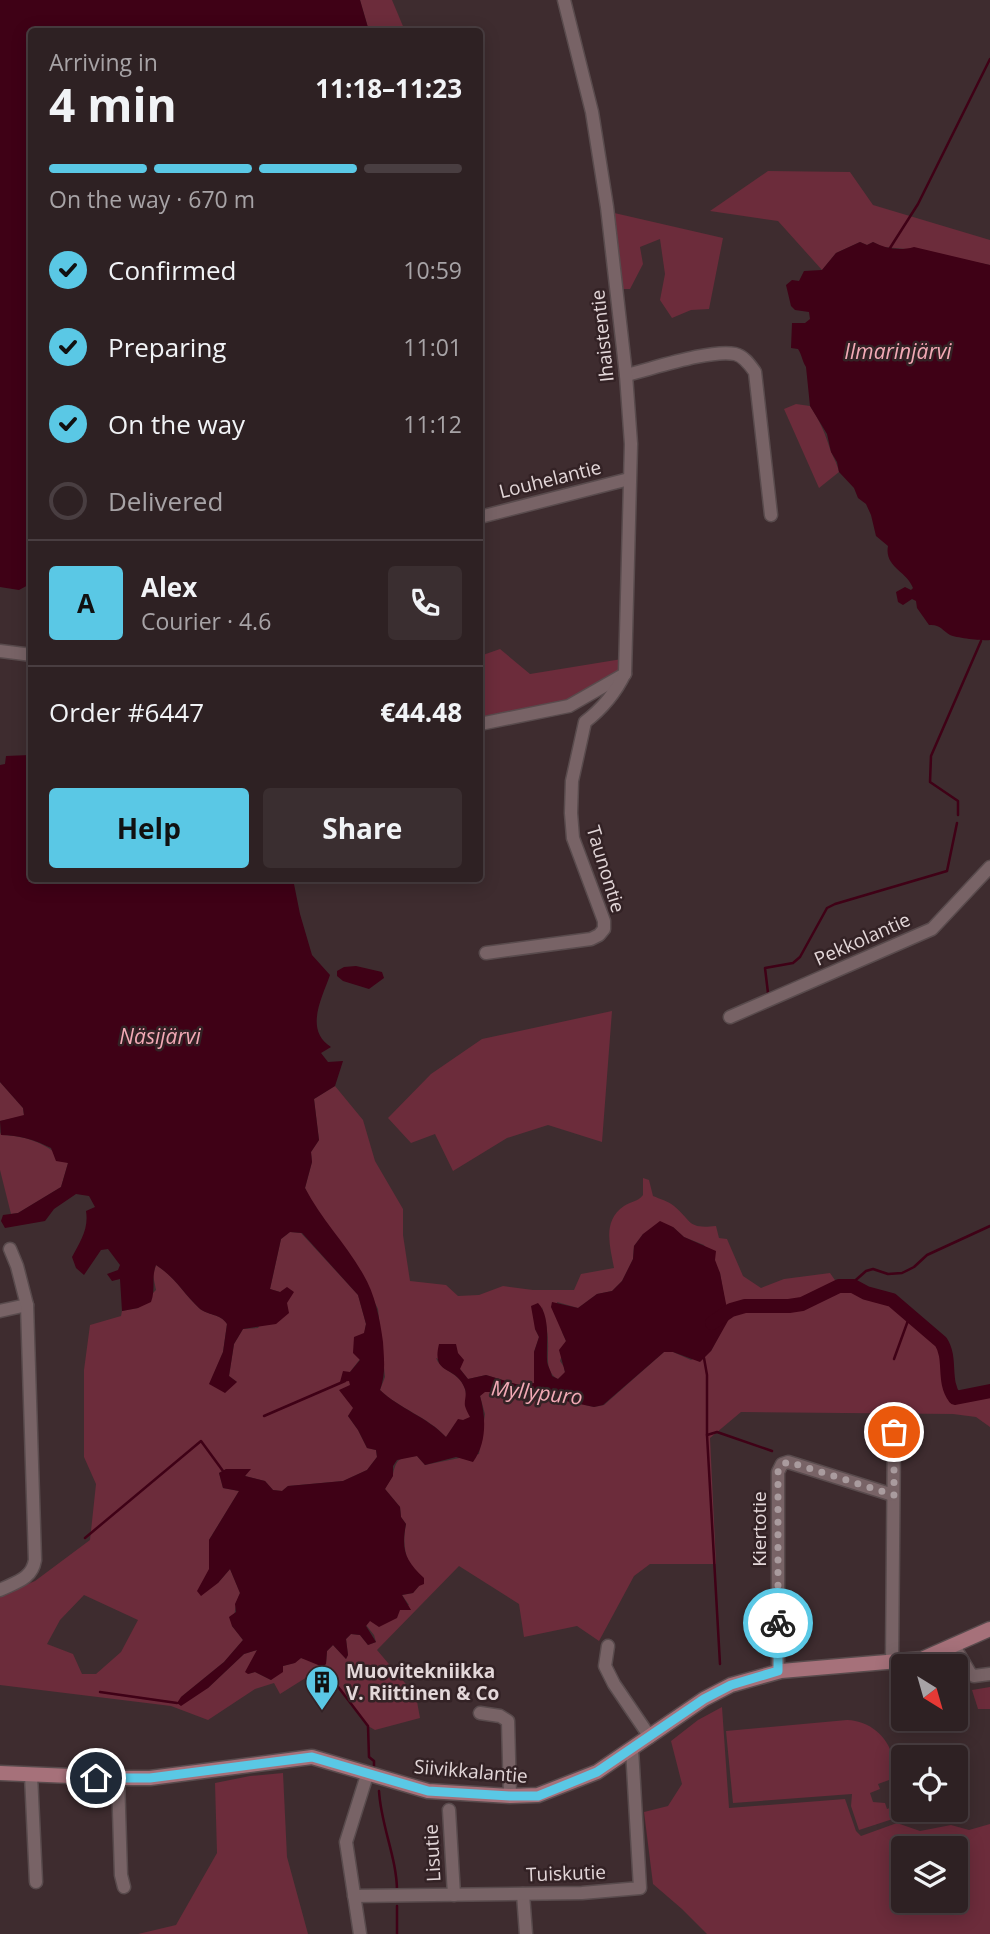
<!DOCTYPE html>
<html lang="en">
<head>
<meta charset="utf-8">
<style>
  :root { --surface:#2e2123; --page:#3a2e30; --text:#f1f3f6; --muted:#a7a3a6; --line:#493e41; --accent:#5ac8e5 }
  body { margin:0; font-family:"Open Sans",sans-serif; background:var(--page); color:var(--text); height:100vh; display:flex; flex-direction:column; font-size:26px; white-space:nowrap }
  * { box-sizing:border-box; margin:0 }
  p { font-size:23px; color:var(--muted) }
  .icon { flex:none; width:38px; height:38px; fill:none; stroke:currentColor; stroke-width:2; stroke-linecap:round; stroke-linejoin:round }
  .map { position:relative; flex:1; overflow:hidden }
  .side { position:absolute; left:28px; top:28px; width:455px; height:854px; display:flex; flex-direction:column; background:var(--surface); border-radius:7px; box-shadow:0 4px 18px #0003,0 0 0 2px var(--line) }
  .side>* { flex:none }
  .needle { width:46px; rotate:143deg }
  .tools { position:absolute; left:891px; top:1654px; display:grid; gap:14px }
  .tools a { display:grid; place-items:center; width:77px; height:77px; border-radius:7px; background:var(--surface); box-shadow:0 4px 18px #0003,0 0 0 2px var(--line); font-size:35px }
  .pin { position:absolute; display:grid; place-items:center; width:60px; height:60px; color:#fff; margin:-30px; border:4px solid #fff; border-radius:50%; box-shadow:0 2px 7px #0007 }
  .courier { position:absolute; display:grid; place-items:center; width:70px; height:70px; margin:-35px; border:5px solid #5ac8e5; border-radius:50%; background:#fff; color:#222; box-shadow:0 2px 9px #0007 }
  .overview em { font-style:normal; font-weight:700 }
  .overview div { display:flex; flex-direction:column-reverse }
  .overview { display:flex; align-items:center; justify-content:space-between; height:119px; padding:0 21px }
  h1 { font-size:46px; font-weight:700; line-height:52px }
  .bar { display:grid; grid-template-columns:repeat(4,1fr); gap:10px 7px; align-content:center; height:84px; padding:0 21px }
  .bar i { height:9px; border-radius:5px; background:var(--line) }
  .bar .on { background:var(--accent) }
  .bar p { grid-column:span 4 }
  .line { display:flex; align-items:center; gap:18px; padding:0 21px; border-top:2px solid var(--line) }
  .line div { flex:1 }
  .round { display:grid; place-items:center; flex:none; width:74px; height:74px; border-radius:7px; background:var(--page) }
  ol { padding:0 21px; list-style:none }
  li { display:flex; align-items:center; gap:21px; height:77px }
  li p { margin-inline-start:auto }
  li .icon { padding:7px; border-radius:50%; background:var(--accent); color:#111; stroke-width:4 }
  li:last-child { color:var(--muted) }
  li i { width:38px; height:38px; border:4px solid var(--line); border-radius:50% }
  .primary-button { display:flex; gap:14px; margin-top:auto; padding:14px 21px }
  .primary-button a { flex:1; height:80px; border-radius:7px; background:var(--accent); color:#111; font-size:28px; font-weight:700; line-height:80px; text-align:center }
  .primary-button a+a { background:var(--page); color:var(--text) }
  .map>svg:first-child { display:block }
  .green { fill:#6c2c3b; fill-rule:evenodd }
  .water { fill:#3f0116 }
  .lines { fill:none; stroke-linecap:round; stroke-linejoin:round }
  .stream { stroke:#3f0116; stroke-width:2.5 }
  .river { stroke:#3f0116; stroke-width:14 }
  .minor-casing { stroke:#594b4d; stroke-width:15 }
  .major-casing { stroke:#594b4d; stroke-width:17 }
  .minor { stroke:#786366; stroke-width:12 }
  .major { stroke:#a6717a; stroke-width:14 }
  .done { stroke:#a99b9e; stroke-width:7; stroke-dasharray:0 12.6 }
  .route { stroke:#5ac8e5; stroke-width:9 }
  .labels { text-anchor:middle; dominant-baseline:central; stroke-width:5; stroke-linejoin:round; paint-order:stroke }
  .street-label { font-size:19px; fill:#e3d7d9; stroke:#332225 }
  .poi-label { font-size:19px; font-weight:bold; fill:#e3d7d9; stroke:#332225; text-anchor:start }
  .water-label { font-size:21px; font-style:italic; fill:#f3aab6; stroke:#332225 }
</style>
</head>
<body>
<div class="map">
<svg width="990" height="1934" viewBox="0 0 990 1934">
  <rect width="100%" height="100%" fill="#3e2c2f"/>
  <g class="green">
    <path d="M360,0H392L405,31H369Z"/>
    <path d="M768,171L850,172L873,205L990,240V265L907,249L883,247L873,242L867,245L860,242L836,253L822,270L778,221L710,211Z"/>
    <path d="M610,212L723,238L709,309L691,310L672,318L660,300L665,274L660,239L640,247L643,264L630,289H622Z"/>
    <path d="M796,404L810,406C820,421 825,433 830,449C833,457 837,463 839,472L819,488L784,409Z"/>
    <path d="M500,649L530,674L622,659L619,672L570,701L480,719V656Z"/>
    <path d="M612,1011L602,1142L548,1125L507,1138L453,1171L435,1134L411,1143L388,1118L431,1074L482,1039Z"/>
    <path d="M0,1082L23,1108L24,1116L0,1121Z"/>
    <path d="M335,1086L363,1120L375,1161L403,1209V1235L410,1281L446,1285L458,1296L479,1295L503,1286L533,1290H574L581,1274L614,1268C610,1246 602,1221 624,1206C631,1201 638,1202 643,1195V1178L649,1180L653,1196C660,1199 668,1201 674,1206C693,1222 687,1229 716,1226L719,1238L727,1239L743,1276L761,1288L784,1279L830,1273L839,1286H853L866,1293L892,1300L941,1342C952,1359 942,1381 955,1398L990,1391V1427L976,1417L953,1414L741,1412L710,1438L716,1564H650L634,1576L599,1641L577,1626L524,1637L519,1604L459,1566L377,1650L416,1696L420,1718L375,1730L368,1726L323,1667L280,1694L274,1683L255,1689L208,1720L171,1706L0,1685V1596L35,1581L90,1540L96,1484L84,1457V1370L90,1325L121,1316L122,1311L138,1308L156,1290L153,1275L156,1265C175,1277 183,1293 199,1308C208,1316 220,1313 227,1324L223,1352L210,1383L237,1382L229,1376L234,1344L243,1329L258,1328L280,1292L270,1289L281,1239L290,1232L301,1233L358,1295L366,1324L360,1359L350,1372V1385L345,1397L354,1408L348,1416L358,1430L367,1448L376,1450L377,1457L367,1470L343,1481L288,1486L282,1491L273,1490L265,1481L245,1476L250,1469H226L219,1473L223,1488L239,1491L209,1540V1569L218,1583L230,1569L240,1593C235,1604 235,1614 232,1626L243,1640L224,1662L181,1697L208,1688L244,1654L257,1650L248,1674L255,1672L271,1680L283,1666L294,1663L301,1658L326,1664L327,1651L333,1645L346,1659L348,1655L346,1639L351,1634L360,1635L368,1645L376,1642L374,1635L366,1625L370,1620L409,1605L402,1595L413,1593L419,1586C408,1562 401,1550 406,1524L401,1517L400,1507L385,1489C387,1484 392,1479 393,1474C397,1457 400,1458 417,1456L425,1465L479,1454L485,1414L480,1396L485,1391L499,1392L520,1400L557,1399L594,1407L604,1405L664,1352H673L691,1360L711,1351L728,1319L720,1273L704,1245L684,1237L673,1227L643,1234L634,1246L633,1259L622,1281L612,1291L597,1294L578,1308L557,1302L562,1332L566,1341L560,1361L564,1367L565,1373L558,1379C544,1372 549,1355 548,1342C548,1330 545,1319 542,1307L535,1329L539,1337L534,1352V1383L519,1385L486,1375L468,1379L460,1369L436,1358C440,1369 452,1371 460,1380C471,1394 462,1401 471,1417L455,1424L446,1437C428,1417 400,1409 380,1390L385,1377L378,1309L370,1293L315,1209L305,1188L312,1162L311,1152L319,1140L314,1099ZM84,1595L138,1620L121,1652L96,1674H82L73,1654L47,1644L60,1620Z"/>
    <path d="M0,1132L1,1135C29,1136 47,1144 68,1163L61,1187L18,1213L11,1214L0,1170Z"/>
    <path d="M990,1687V1709H978L972,1690Z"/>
    <path d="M722,1707L729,1808L845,1799L856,1831L861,1836L897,1823L920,1831L951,1825L969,1830L990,1824V1934H707L682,1909L653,1884L644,1812L668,1806L682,1784L671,1741L698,1720ZM903,1848H956V1900H903Z"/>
    <path d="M847,1720C870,1721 887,1736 893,1757L907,1751L909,1757H903V1775L878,1784L880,1789L870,1793L873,1802L885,1803L887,1809L898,1805L902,1816L859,1830L851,1806L852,1794L733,1803L726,1731Z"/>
    <path d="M283,1773L287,1857L308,1934H138L176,1925L217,1853L215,1783L250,1776Z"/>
  </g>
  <g class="water">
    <path d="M0,0H360L369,31L32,32V583L19,590L0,587Z"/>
    <path d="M860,242L867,245L873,242C886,249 900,251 914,247L990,265V640C983,641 957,638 950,635C942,630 940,624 929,625L917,608L916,601L912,599L903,605L898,602L896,592L905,587L911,590L913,588C907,571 884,567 888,546L876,536L871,515L866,504L858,498L854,488L839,472L837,462L831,452L827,434L810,406L806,367C802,361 802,355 798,349L791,348L792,323H805L810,319L809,312L795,310L791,306L786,285L792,280L799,281L804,271L822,270L836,253Z"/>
    <path d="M30,755L32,878L293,879L300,914L312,955L330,975C322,998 304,1030 331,1047L321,1053L328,1062L343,1061L335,1086L314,1099L319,1140L311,1152L312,1162L305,1188C321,1219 346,1244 363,1274C375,1294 380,1319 383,1342C384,1359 386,1374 380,1390C400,1409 427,1417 446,1437L458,1419L463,1420L470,1417C468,1413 466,1410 465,1406C464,1401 467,1395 465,1389C456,1364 431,1377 439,1344H456L458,1353L464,1360L460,1369L468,1379L486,1375L519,1385L534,1383V1352L539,1337L535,1329L531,1306L538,1303C551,1317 546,1342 547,1360C547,1365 551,1371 552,1376L558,1379L565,1372L559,1350L566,1341L551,1307L552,1302L578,1308L597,1294L612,1291L622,1281L633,1259L634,1246L643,1234L660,1221L673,1227L684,1237L716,1251L715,1260L720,1273L729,1319L711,1351L700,1362L673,1352H664L603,1405L594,1407L557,1399L520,1400L499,1392H485L480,1396C486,1417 487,1443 473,1462L456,1457L425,1465L417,1456L397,1460L393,1466V1476L385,1489L400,1507L401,1517L406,1524C401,1550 405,1560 424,1578V1584L419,1586L413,1593L402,1595L411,1610H400L397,1618L379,1627L370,1621L366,1626L376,1642L368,1645L360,1635L351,1634L346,1639L348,1655L346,1659L333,1645L327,1651L326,1664L323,1667L301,1658L295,1663L283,1666V1672L271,1680L255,1672L248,1674L245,1672L257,1650L244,1654L208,1688L181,1706L177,1703L181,1697L224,1662L243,1640L232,1626L229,1617L236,1612L235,1604L240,1593L230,1569L218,1583L201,1596L197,1591L209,1569V1540L239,1491L223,1488L219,1473L226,1469H251L245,1476L265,1481L273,1490L282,1491L288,1486L343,1481L367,1470L377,1457L376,1450L367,1448L358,1430L348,1416L353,1408L339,1390L350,1385L349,1381L340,1382L343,1371L350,1372L360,1360L353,1353L354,1337L364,1333L366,1324L358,1295L302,1233L290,1232L281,1239L270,1289L280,1292L287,1287L294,1292L287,1303L289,1313L276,1324L243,1329L234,1344L229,1376L237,1382L225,1393L209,1384L223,1352L227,1324C220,1313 208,1316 199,1308C184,1294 175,1277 156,1265C151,1278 156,1289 151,1302L138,1308L122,1311L120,1279L112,1281L107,1274L118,1270L120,1265L108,1249L101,1250L84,1275L76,1268L72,1257C80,1242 89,1229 86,1211L95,1207L89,1196L76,1194L54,1209L45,1221L5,1228L1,1221L3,1215L18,1213L61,1187L68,1163L56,1161L51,1148C35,1140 19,1135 1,1135L0,1121L24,1115L23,1108L0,1082V765L5,764L6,756Z"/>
    <path d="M356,966L382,972L384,978L369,989L343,981L337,976V971L344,967Z"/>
  </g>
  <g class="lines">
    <g class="stream">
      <path d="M890,248L918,204L990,59"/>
      <path d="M958,815V801L930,782L931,756L981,641"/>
      <path d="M768,993L765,968L793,963L800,957L827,908L835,904L947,871L957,823"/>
      <path d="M849,1286L866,1271L873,1269L888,1274L902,1273L914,1267L927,1255L990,1226"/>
      <path d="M704,1358L707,1375V1435L720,1664"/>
      <path d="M894,1359L910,1315"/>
      <path d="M264,1416L345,1381"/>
      <path d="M707,1435L717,1432L772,1451"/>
      <path d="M85,1538L201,1441L223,1471"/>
      <path d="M323,1667L368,1726L369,1757L374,1761V1768"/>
      <path d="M100,1692L177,1703"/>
      <path d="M379,1791C381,1826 397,1858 397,1891"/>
      <path d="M397,1906V1934"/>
    </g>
    <path class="river" d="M712,1323L731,1310L745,1306H789L802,1304L839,1286H853L866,1293L892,1300L941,1342C952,1359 942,1381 955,1398L990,1391"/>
    <defs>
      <g id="minor">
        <path d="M626,375C652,369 710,349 735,354C744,356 750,365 755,372L771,515"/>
        <path d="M480,517L629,479"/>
        <path d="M0,651L32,655"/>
        <path d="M480,724L569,706L625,674"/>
        <path d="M486,953L591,939L599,935L604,929V921L573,838L571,813L572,781L585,722C603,708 615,694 625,673L631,444L626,375L607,207L592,112L564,0"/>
        <path d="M730,1017L932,929L990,867"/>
        <path d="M0,1311L27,1305"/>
        <path d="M0,1590C16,1582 32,1579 35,1560L27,1305L17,1266L10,1249"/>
        <path d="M608,1646L605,1666L614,1684L650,1737"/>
        <path d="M954,1646L970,1673L974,1676L990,1674"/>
        <path d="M892,1663L894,1432"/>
        <path d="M778,1671V1472L782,1464L788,1462L893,1495"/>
        <path d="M480,1713L500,1716L508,1721L510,1796"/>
        <path d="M31,1775L36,1882"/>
        <path d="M118,1778L121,1875L124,1887"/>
        <path d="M449,1810L454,1895"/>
        <path d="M523,1894L526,1934"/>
        <path d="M354,1896L582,1893L640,1888L632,1749"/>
        <path d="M360,1934L346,1842L367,1775"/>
      </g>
      <path id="major" d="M0,1773L118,1778H150L312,1757L428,1791L510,1796L538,1795L597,1772L704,1699L731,1685L781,1671L922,1659L990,1629"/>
    </defs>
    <use href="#minor" class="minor-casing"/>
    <use href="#major" class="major-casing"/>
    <use href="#minor" class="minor"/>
    <use href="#major" class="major"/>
  </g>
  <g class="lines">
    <path class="done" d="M778,1623V1472L782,1464L789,1462L894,1495V1432"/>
    <path class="route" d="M96,1778H150L312,1757L428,1791L510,1796H538L597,1772L704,1699L731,1685L778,1671V1623"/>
  </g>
  <defs>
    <symbol id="building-pin" viewBox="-11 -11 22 30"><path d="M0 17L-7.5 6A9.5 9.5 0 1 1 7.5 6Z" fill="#5ac8e5" stroke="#332225"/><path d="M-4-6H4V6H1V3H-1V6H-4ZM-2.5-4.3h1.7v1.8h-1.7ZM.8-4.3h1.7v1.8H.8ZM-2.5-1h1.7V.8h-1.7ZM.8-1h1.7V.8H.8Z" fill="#111"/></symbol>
  </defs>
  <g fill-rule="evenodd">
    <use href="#building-pin" x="303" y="1663" width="38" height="52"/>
  </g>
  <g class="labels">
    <g class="street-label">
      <text transform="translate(602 336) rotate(-96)">Ihaistentie</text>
      <text transform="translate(550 479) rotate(-14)">Louhelantie</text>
      <text transform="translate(606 869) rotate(73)">Taunontie</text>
      <text transform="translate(862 939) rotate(-24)">Pekkolantie</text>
      <text transform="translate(759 1529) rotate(-90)">Kiertotie</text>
      <text transform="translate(471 1771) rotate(5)">Siivikkalantie</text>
      <text transform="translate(432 1853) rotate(-93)">Lisutie</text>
      <text transform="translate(566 1873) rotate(-2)">Tuiskutie</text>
    </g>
    <g class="poi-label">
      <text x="346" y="1671">Muovitekniikka<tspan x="346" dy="22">V. Riittinen &amp; Co</tspan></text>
    </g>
    <g class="water-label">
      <text x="898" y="351">Ilmarinjärvi</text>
      <text x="160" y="1036">Näsijärvi</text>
      <text transform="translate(537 1392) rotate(6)">Myllypuro</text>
    </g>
  </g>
</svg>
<div class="tools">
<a><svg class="needle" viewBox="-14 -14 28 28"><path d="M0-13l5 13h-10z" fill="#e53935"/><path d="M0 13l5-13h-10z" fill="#a7a3a6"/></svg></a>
<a><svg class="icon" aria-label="locate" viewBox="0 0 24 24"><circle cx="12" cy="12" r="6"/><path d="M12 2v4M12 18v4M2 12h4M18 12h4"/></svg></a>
<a><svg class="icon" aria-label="layers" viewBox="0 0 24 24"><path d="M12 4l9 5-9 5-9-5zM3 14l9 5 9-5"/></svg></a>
</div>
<div class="pin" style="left:894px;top:1432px;background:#ea580c"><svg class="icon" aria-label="bag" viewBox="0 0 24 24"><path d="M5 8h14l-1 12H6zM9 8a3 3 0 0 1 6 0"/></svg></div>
<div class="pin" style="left:96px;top:1778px;background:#1f2937"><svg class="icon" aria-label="home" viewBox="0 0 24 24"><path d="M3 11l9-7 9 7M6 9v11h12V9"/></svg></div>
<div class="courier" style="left:778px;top:1623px"><svg class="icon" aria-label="bike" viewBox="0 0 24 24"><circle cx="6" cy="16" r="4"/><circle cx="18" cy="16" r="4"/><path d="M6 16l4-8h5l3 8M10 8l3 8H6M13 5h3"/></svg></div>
<section class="side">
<div class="overview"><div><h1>4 min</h1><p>Arriving in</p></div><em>11:18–11:23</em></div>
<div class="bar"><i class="on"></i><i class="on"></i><i class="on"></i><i></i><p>On the way · 670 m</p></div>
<ol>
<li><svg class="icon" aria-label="check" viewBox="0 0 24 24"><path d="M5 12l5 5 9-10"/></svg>Confirmed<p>10:59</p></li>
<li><svg class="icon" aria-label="check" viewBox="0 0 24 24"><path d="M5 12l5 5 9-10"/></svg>Preparing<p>11:01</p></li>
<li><svg class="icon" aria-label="check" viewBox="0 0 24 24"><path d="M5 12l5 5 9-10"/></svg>On the way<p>11:12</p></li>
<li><i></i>Delivered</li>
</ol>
<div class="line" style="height:126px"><b class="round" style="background:var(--accent);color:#111">A</b><div><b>Alex</b><p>Courier · 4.6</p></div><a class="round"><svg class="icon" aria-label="phone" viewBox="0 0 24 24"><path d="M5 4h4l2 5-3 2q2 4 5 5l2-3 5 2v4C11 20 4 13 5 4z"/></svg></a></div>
<div class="line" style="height:91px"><div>Order #6447</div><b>€44.48</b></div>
<div class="primary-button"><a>Help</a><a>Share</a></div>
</section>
</div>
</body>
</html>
